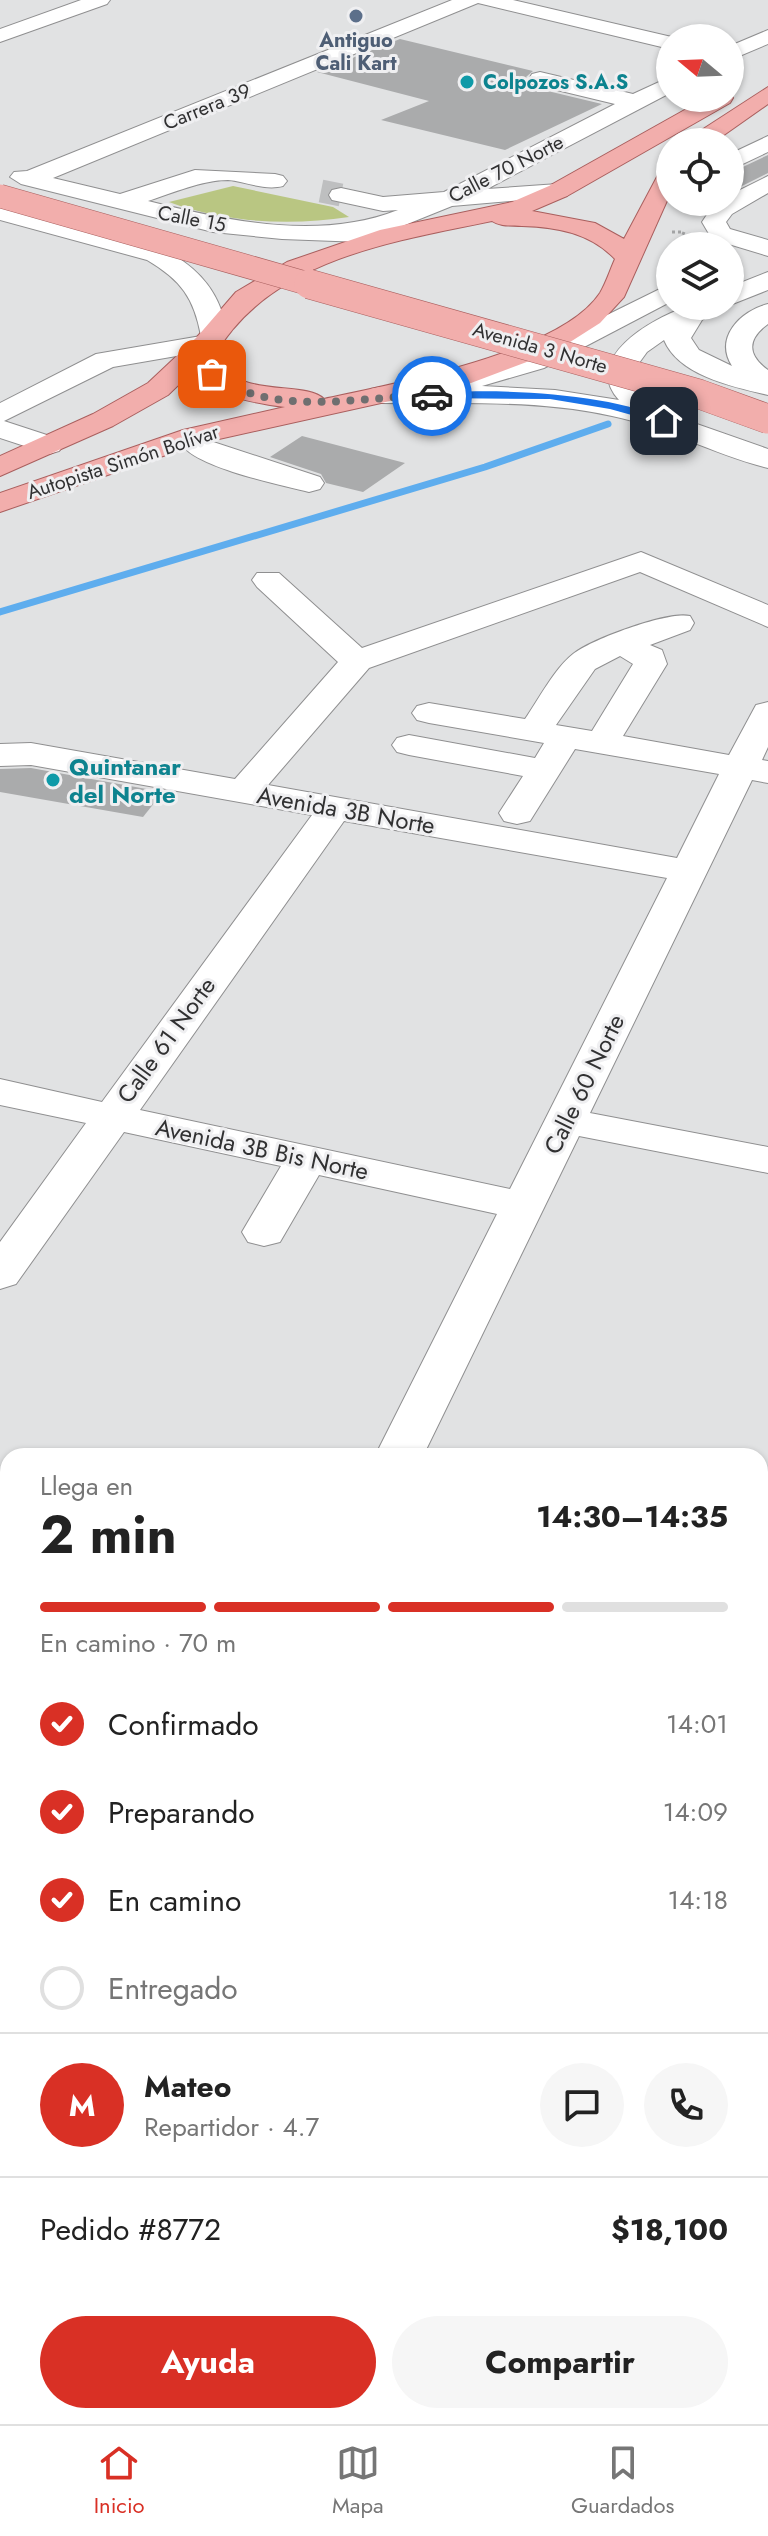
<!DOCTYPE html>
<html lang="es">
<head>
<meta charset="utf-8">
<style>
  :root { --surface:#fff; --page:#f6f6f6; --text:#222; --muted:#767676; --line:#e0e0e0; --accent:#d93025 }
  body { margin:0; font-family:Jost,sans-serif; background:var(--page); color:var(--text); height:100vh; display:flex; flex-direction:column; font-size:30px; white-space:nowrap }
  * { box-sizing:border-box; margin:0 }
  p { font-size:26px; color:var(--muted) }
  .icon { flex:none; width:44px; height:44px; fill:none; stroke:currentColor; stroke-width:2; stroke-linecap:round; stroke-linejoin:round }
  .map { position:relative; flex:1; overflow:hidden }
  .drawer { position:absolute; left:0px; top:1448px; width:768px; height:976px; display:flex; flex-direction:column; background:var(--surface); border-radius:24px 24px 0 0; box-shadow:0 2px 6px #0004 }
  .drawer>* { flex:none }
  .needle { width:52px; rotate:289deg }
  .controls { position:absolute; left:656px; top:24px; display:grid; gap:16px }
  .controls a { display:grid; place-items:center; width:88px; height:88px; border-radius:50%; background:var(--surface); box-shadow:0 2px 6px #0004; font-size:40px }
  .pin { position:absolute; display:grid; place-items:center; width:68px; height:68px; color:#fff; margin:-34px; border-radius:16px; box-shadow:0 4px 12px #0006 }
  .courier { position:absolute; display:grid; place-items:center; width:80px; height:80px; margin:-40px; border:6px solid #1a73e8; border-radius:50%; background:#fff; color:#222; box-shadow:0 2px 10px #0007 }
  .headline em { font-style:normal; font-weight:700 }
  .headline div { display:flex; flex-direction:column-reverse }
  .headline { display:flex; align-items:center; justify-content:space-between; height:136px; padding:0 40px }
  h1 { font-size:52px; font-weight:700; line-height:60px }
  .bar { display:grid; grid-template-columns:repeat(4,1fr); gap:12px 8px; align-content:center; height:96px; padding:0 40px }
  .bar i { height:10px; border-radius:6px; background:var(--line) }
  .bar .active { background:var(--accent) }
  .bar p { grid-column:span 4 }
  .line { display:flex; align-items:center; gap:20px; padding:0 40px; border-top:2px solid var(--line) }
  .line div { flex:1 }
  .round { display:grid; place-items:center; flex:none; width:84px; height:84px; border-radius:42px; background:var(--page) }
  ol { padding:0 40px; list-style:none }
  li { display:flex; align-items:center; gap:24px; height:88px }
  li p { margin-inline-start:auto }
  li .icon { padding:8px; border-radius:50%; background:var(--accent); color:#fff; stroke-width:4 }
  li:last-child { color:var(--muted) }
  li i { width:44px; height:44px; border:4px solid var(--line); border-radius:50% }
  .action { display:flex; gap:16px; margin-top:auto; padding:16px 40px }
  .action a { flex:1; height:92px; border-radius:48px; background:var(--accent); color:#fff; font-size:32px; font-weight:700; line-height:92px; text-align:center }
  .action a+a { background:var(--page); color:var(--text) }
  .dock { display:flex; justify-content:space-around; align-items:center; height:112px; border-top:2px solid var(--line); background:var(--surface); font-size:22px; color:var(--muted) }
  .dock a { display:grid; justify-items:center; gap:4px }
  .dock .active { color:var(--accent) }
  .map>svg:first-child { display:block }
  .green { fill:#b9c682 }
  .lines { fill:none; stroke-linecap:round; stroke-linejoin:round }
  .stream { stroke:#5eadee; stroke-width:7 }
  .building { fill:#aaabac }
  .minor-tunnel { stroke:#bebfc0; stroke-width:23; stroke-dasharray:23 12; stroke-linecap:butt }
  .minor-casing { stroke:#8f8f90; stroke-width:2 }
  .major-casing { stroke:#a95f5e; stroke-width:2 }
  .path { stroke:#a3a4a5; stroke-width:3; stroke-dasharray:3 3; stroke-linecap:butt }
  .minor { fill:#fff; fill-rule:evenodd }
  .major { fill:#f2aeac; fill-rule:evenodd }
  .major-bridge-far1-casing { stroke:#a95f5e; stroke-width:24; stroke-linecap:butt }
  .major-bridge-casing { stroke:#a95f5e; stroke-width:30; stroke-linecap:butt }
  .path-bridge { stroke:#a3a4a5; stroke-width:3; stroke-dasharray:3 3; stroke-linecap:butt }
  .major-bridge-far1 { stroke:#f2aeac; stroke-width:23 }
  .major-bridge { stroke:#f2aeac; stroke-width:29 }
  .route { fill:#1a73e8 }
  .done { stroke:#6f6f70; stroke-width:8; stroke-dasharray:0 14.4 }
  .service-dot { fill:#5c6f8a; stroke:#efeff1; stroke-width:3 }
  .culture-dot { fill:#0f9aa8; stroke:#efeff1; stroke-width:3 }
  .labels { text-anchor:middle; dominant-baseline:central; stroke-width:6; stroke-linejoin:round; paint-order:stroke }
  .far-service-label { font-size:20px; font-weight:bold; fill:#4e5e75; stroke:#efeff1 }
  .far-culture-label { font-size:20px; font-weight:bold; fill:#0d838f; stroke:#efeff1; text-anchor:start }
  .far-street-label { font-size:20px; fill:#313132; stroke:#efeff1 }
  .culture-label { font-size:24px; font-weight:bold; fill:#0d838f; stroke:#efeff1; text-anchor:start }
  .street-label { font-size:24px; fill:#313132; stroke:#efeff1 }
</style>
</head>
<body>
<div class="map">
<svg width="768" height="2424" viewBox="0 0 768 2424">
  <rect width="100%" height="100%" fill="#e1e2e3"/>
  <path class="green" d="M233,186L333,207L349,217C290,226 226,223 169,202Z"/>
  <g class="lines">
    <path class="stream" d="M0,612L485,467L608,424"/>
  </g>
  <g class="building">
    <path d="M400,39L533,71L526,77L531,87L602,104L505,150L381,120L429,101L317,72Z"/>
    <path d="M768,155V173L730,192V173Z"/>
    <path d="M302,436L405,463L363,492L326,483L321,474L270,457Z"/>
    <path d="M31,768L163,792L143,817L0,792V769Z"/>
  </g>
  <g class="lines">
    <path class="minor-tunnel" d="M321,191L341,195"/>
    <defs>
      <g id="minor">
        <path d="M81,0H110L107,4L0,42V29Z"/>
        <path d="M452,0H513L676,38H670V49L478,3L53,178L120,194L195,170L275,174L283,176L287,181L283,186C264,191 244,181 228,180C202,180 173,193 148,201C228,221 319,241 398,210L383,211L332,200L329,195L332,190L341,188L383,197L444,192L615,104L532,84L529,79L532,74L540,72L633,94L670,77V93L487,189L558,184L570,191L567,196L452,206L395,229L402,235L389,243L282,239L213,232L21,184L10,177L14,172L27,171Z"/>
        <path d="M768,30V44L730,60V46Z"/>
        <path d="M768,136V152L730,170V154Z"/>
        <path d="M768,176V193L732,214L726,222L730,229L768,240V256L712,239L702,222L714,204L730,202V195Z"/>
        <path d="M0,205L165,250C200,269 222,294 227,335L217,349L113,367L4,421L59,439L64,445L59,451L49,454L0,438V403L96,354L201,336C194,298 181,280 147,260L0,220Z"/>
        <path d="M768,272V290L730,305V287Z"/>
        <path d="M670,284V302L544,368L482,386L555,390L619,400C581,359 651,319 686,307C697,304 712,306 723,306L702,320L691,338L699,350L732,366C714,338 740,311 768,304V324C747,339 747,355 768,370V395C734,387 679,376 664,340L647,352L634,370C635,389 646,392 656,406L654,409L768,449V468C715,455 666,427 612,416C536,399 458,404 381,403L371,401L367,395L371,389L381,387L460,386L456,381L460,375L524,356Z"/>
        <path d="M198,437L320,477L324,483L320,489L309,492C281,485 199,468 183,446L188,440Z"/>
        <path d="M641,552L768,605V627L640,572L369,668L268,785L677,858L719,774L575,749L530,821L517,824L504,821L499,813L523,776L409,755L397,752L392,745L397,738L409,735L535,758L544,743L429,723L417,720L412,713L417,706L429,703L525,719C539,699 554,669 573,654C592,639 668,611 690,616L694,623L690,630L650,645L662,650L667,664L623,736L729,755L756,705L768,702V747L762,760L768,761V783L752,780L590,1113L768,1147V1173L579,1136L423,1456H375L497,1214L319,1175L280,1242L264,1246L248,1242L242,1232L281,1166L124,1132L16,1284L0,1289V1242L86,1123L0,1105V1079L102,1102L312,815L31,765L0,766V744L31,743L235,779L338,662L257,587L252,580L257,573H279L362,648ZM620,656L633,664L592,731L556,725L595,669ZM344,821L667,878L510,1189L140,1110Z"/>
        <path d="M768,1567V1627L760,1629V1570Z"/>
        <path d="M0,1588L8,1590V1628L0,1626Z"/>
        <path d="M760,1784L768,1786V1830L760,1828Z"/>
        <path d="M768,2210V2290L760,2293V2213Z"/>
        <path d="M339,2416H407L404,2424H336Z"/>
      </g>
      <g id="major">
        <path d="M768,87V104L714,142H696L693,138L697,133Z"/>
        <path d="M730,93L733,98L730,103L567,196L532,211L595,223L624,239L658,175L670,168V194L624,297L600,323L556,351L471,383L201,443L0,512V493L183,430L285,407C255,403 212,397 195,369L168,395L113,426L0,476V456L93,414L148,383L197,337L236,292L287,262L380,230L512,202L549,186L706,98H730ZM492,221C501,227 511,225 522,226C557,227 590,233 615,259C610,270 606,283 600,293C561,353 392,384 324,399C306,381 245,397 222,366C212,353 225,339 233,329C295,255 402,240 492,221Z"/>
      </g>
    </defs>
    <use href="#minor" class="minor-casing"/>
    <use href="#major" class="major-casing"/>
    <path class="path" d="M672,232H684L678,246"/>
    <use href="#minor" class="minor"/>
    <use href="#major" class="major"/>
    <defs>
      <path id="major-bridge-far1" d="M0,196L316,286"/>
      <path id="major-bridge" d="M309,284L699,394L768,419"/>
    </defs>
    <use href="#major-bridge-far1" class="major-bridge-far1-casing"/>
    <use href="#major-bridge" class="major-bridge-casing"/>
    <path class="path-bridge" d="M670,263L662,280L670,281"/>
    <use href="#major-bridge-far1" class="major-bridge-far1"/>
    <use href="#major-bridge" class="major-bridge"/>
  </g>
  <path class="route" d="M429,394C487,387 618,393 668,421L664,424L610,409L550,399L432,398Z"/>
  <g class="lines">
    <path class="done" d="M212,374C274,420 362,395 432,396"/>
  </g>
  <circle class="service-dot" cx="356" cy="16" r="8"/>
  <g class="culture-dot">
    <circle cx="467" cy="82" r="8"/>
    <circle cx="53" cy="780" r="8"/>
  </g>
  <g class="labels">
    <g class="far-service-label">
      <text x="356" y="40">Antiguo<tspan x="356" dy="23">Cali Kart</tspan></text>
    </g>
    <g class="far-culture-label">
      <text x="483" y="82">Colpozos S.A.S</text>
    </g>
    <g class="far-street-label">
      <text transform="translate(207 107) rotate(-22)">Carrera 39</text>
      <text transform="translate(506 169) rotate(-27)">Calle 70 Norte</text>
      <text transform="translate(192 219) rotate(11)">Calle 15</text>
      <text transform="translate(540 348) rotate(16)">Avenida 3 Norte</text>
      <text transform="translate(123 462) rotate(-18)">Autopista Simón Bolívar</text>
    </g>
    <g class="culture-label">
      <text x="69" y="766">Quintanar<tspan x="69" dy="28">del Norte</tspan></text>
    </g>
    <g class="street-label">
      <text transform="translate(346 810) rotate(10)">Avenida 3B Norte</text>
      <text transform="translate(166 1040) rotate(-54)">Calle 61 Norte</text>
      <text transform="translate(584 1084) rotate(-64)">Calle 60 Norte</text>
      <text transform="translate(262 1149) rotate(12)">Avenida 3B Bis Norte</text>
    </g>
  </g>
</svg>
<div class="controls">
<a><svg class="needle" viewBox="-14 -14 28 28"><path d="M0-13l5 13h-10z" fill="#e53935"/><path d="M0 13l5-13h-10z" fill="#767676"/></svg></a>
<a><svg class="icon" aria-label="locate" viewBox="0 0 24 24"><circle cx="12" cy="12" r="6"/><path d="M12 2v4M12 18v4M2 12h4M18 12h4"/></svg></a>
<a><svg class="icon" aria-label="layers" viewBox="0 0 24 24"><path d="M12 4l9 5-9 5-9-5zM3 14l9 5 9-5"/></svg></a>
</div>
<div class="pin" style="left:212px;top:374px;background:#ea580c"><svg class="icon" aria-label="bag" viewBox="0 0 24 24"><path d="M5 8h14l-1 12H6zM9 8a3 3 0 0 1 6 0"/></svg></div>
<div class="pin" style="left:664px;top:421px;background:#1f2937"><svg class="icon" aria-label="home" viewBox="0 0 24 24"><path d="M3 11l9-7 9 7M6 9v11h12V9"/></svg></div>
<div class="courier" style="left:432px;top:396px"><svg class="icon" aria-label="car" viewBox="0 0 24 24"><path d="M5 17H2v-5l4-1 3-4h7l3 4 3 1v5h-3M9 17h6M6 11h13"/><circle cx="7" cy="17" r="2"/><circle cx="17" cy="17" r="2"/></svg></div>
<section class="drawer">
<div class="headline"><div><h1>2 min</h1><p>Llega en</p></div><em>14:30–14:35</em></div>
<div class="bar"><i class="active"></i><i class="active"></i><i class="active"></i><i></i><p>En camino · 70 m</p></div>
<ol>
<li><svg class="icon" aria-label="check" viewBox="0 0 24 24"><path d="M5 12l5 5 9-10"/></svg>Confirmado<p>14:01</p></li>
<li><svg class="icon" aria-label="check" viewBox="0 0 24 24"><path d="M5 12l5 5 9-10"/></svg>Preparando<p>14:09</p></li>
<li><svg class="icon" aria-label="check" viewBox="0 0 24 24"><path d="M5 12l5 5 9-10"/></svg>En camino<p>14:18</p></li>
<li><i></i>Entregado</li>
</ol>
<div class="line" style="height:144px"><b class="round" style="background:var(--accent);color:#fff">M</b><div><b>Mateo</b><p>Repartidor · 4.7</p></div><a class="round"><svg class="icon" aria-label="chat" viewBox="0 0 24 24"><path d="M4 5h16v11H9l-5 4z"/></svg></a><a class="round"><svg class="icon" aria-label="phone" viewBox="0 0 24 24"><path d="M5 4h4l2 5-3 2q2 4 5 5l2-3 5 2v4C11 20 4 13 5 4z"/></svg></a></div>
<div class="line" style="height:104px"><div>Pedido #8772</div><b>$18,100</b></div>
<div class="action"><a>Ayuda</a><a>Compartir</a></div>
</section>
</div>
<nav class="dock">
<a class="active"><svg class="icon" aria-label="home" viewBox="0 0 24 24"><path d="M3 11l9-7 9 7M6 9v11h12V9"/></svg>Inicio</a>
<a><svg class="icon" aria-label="map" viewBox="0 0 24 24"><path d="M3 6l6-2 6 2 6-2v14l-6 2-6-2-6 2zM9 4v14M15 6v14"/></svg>Mapa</a>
<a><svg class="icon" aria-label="saved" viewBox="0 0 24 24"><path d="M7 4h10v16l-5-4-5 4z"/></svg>Guardados</a>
</nav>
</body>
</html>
